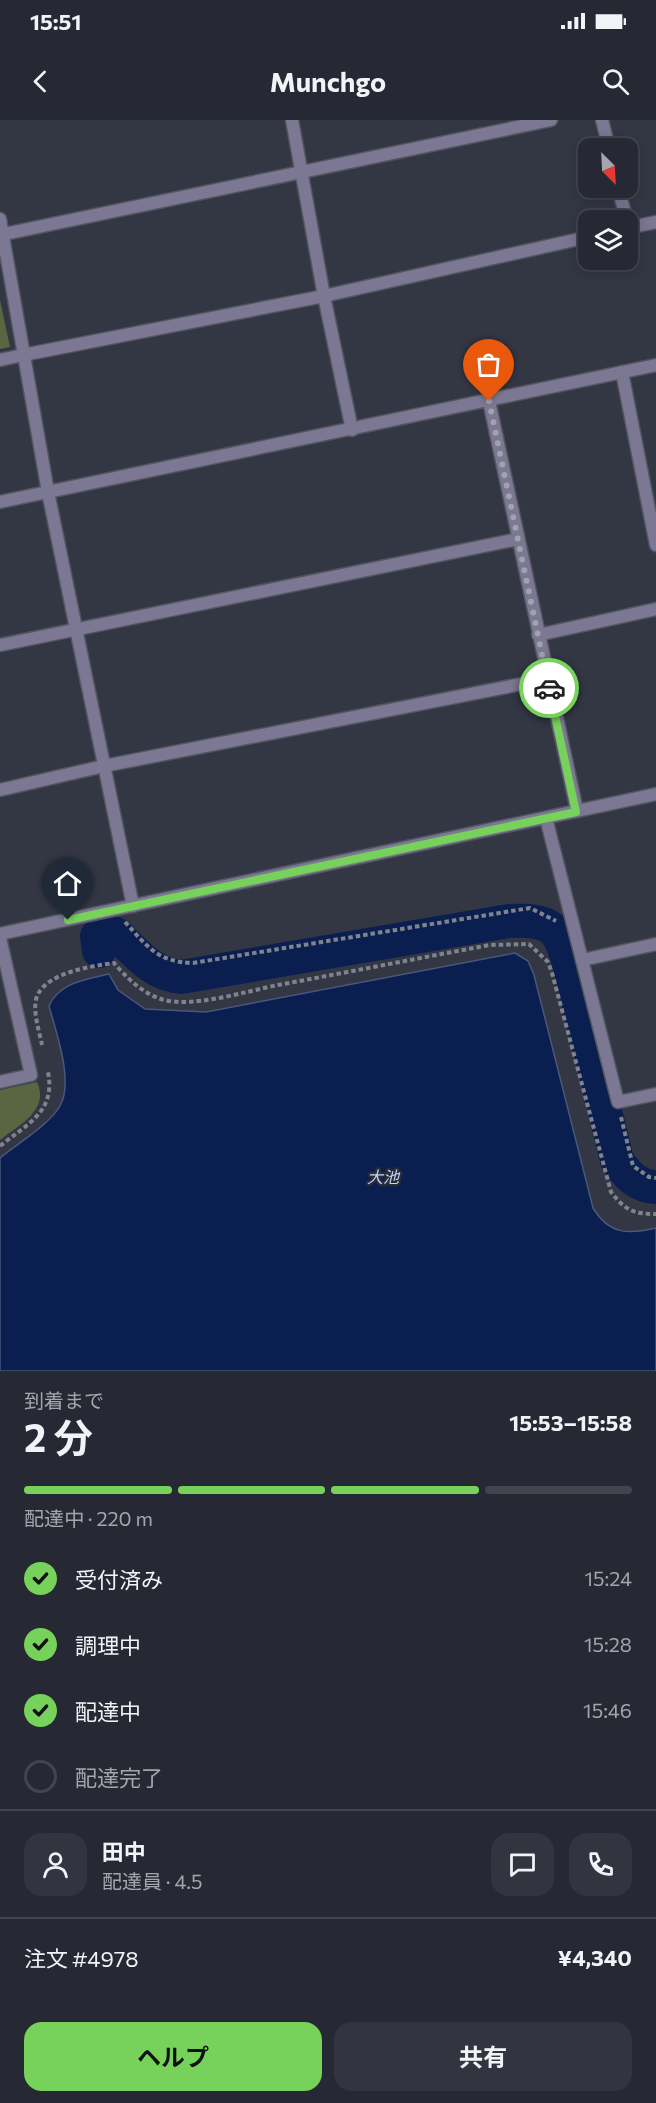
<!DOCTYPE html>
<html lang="ja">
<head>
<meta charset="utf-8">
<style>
  :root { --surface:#262933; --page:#32353f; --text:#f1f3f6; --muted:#a4a6ac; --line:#42454e; --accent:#76d25a }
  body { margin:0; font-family:Commissioner,"Noto Sans JP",sans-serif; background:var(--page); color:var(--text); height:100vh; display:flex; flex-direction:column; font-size:22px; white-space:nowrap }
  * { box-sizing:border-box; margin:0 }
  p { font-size:20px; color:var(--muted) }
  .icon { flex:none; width:33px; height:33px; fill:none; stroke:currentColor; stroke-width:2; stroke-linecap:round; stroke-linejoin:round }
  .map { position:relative; height:1251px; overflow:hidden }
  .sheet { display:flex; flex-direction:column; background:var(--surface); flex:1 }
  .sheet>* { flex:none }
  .needle { width:39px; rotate:156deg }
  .controls { position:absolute; left:578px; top:18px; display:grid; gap:12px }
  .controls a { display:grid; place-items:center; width:60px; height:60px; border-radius:12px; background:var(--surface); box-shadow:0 3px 15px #0003,0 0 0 2px var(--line); font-size:30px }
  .pin { position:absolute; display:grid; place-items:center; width:51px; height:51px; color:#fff; margin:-62px -26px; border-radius:50% 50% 50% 0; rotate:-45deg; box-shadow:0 0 6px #0007 }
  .pin .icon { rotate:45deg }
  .courier { position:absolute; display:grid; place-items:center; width:60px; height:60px; margin:-30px; border:4px solid #76d25a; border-radius:50%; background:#fff; color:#222; box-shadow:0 2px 8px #0007 }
  .overview em { font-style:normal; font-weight:700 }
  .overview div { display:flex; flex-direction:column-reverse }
  .overview { display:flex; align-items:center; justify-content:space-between; height:102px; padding:0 24px }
  h1 { font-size:39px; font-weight:700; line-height:45px }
  .bar { display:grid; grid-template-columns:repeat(4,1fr); gap:9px 6px; align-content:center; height:72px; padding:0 24px }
  .bar i { height:8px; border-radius:4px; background:var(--line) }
  .bar .selected { background:var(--accent) }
  .bar p { grid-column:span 4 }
  .line { display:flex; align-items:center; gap:15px; padding:0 24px; border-top:2px solid var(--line) }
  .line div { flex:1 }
  .round { display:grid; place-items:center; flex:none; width:63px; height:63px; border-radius:18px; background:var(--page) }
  ol { padding:0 24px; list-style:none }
  li { display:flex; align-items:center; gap:18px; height:66px }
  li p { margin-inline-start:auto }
  li .icon { padding:6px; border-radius:50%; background:var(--accent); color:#111; stroke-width:4 }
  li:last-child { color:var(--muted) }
  li i { width:33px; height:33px; border:3px solid var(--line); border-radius:50% }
  .cta { display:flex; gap:12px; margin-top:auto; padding:12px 24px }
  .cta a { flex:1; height:69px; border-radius:18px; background:var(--accent); color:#111; font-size:24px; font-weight:700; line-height:69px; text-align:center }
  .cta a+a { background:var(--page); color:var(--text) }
  .status { display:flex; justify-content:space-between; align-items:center; height:42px; padding:0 30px; background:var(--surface); direction:ltr }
  .status svg { height:16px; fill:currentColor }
  header { display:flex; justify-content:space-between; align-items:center; height:78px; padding:0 24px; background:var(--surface); font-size:27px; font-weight:700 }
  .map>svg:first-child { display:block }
  .green { fill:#5a6641 }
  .water { fill:#0a1f4f; stroke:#48587c; stroke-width:1.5 }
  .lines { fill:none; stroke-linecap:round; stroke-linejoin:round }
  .river { stroke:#0a1f4f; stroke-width:34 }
  .minor-casing { stroke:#515561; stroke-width:15 }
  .tertiary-casing { stroke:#515561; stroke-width:15 }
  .path { stroke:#7f838e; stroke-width:4; stroke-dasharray:4.5 3; stroke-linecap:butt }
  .minor { stroke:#7c7792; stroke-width:12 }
  .tertiary { stroke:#7c7792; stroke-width:12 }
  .done { stroke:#9fa3ad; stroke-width:6; stroke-dasharray:0 10.8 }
  .route { stroke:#76d25a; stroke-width:8 }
  .labels { text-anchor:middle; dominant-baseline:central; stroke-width:4.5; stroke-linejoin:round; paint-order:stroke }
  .water-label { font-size:16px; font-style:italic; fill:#c2d3f4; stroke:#292d3a }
</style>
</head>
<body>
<div class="status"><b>15:51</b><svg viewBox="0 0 49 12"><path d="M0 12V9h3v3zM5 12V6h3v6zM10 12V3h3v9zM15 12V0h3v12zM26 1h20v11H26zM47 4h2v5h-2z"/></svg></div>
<header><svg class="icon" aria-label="back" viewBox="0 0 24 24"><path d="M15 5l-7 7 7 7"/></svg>Munchgo<svg class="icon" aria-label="search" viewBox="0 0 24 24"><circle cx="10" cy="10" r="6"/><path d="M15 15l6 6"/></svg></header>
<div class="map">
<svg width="656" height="1251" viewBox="0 0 656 1251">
  <rect width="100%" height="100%" fill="#333744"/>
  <g class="green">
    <path d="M0,180L10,227L0,229Z"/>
    <path d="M37,962C50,990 19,1005 0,1020V970Z"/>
  </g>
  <path class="water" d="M515,833L528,841L534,855L593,1088C609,1114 627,1115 656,1108V1251H0V1038C17,1024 50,1004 60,986C74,961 56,912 49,886C58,863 87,859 109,854L118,870L145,889L206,892Z"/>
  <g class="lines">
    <path class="river" d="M99,831L97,816L116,814C136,833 152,854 181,857L509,801C552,799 559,807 570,847L617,1040C627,1055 637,1066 656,1067"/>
    <defs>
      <g id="minor">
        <path d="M292,0L324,176L352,310"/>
        <path d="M602,0L609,28"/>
        <path d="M618,68L627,100"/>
        <path d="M0,99L48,372L133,786"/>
        <path d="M0,115L551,0"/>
        <path d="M0,240L23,235"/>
        <path d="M622,252L656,425"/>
        <path d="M489,281L577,691"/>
        <path d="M0,382L656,245"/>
        <path d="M538,515L656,489"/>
        <path d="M0,525L518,419"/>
        <path d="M0,670L104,646L547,559"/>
        <path d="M546,698L618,982L656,974"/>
        <path d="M0,818L31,955L0,962"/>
        <path d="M582,840L656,824"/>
      </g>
      <g id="tertiary">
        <path d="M627,108L656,102"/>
        <path d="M23,235L324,176L588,117"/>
        <path d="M0,814L656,674"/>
      </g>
    </defs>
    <use href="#minor" class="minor-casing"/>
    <use href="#tertiary" class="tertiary-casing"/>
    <g class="path">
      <path d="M125,802C147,826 157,842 193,843L530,788L556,801"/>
      <path d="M42,925C39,910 31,887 38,874C50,852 92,846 114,843C126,857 142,873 161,879C191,889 247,871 278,865C349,852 419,838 490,825L529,824L548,842L552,853L611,1072C625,1090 633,1094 656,1094"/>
      <path d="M621,997L633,1046L649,1057L656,1058"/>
      <path d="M0,1026C27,1004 56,992 48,952"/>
    </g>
    <use href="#minor" class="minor"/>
    <use href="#tertiary" class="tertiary"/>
  </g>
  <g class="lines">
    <path class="done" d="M489,281L549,568"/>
    <path class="route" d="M68,800L576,692L549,568"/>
  </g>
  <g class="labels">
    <g class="water-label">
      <text x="383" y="1056">大池</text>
    </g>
  </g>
</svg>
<div class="controls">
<a><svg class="needle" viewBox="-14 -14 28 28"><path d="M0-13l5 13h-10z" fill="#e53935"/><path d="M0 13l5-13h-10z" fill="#a4a6ac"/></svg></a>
<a><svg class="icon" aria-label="layers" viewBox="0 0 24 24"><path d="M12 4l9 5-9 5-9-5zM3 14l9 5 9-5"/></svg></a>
</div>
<div class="pin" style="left:489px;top:281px;background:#ea580c"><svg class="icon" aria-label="bag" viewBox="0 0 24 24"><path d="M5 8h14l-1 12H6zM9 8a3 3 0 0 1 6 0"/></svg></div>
<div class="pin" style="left:68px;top:800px;background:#1f2937"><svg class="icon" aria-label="home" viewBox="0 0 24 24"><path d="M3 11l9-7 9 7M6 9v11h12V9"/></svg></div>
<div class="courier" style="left:549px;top:568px"><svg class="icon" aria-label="car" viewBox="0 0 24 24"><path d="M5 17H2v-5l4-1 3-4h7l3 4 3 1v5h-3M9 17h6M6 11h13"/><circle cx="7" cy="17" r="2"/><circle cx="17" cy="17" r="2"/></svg></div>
</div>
<section class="sheet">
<div class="overview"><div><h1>2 分</h1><p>到着まで</p></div><em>15:53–15:58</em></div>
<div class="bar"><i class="selected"></i><i class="selected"></i><i class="selected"></i><i></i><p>配達中 · 220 m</p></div>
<ol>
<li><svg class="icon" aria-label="check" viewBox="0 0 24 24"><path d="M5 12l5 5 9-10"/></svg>受付済み<p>15:24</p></li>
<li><svg class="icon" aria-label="check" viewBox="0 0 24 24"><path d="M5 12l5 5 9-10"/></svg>調理中<p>15:28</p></li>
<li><svg class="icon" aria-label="check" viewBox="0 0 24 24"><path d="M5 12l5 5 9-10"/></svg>配達中<p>15:46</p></li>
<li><i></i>配達完了</li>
</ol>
<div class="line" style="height:108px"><a class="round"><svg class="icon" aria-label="person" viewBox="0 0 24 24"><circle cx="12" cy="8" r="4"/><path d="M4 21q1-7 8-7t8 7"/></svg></a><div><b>田中</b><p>配達員 · 4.5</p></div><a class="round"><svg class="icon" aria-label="chat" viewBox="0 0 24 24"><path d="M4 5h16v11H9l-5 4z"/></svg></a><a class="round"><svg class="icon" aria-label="phone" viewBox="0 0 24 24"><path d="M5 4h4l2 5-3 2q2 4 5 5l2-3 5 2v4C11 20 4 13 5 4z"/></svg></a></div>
<div class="line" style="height:78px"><div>注文 #4978</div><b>¥4,340</b></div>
<div class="cta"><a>ヘルプ</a><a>共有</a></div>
</section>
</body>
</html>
